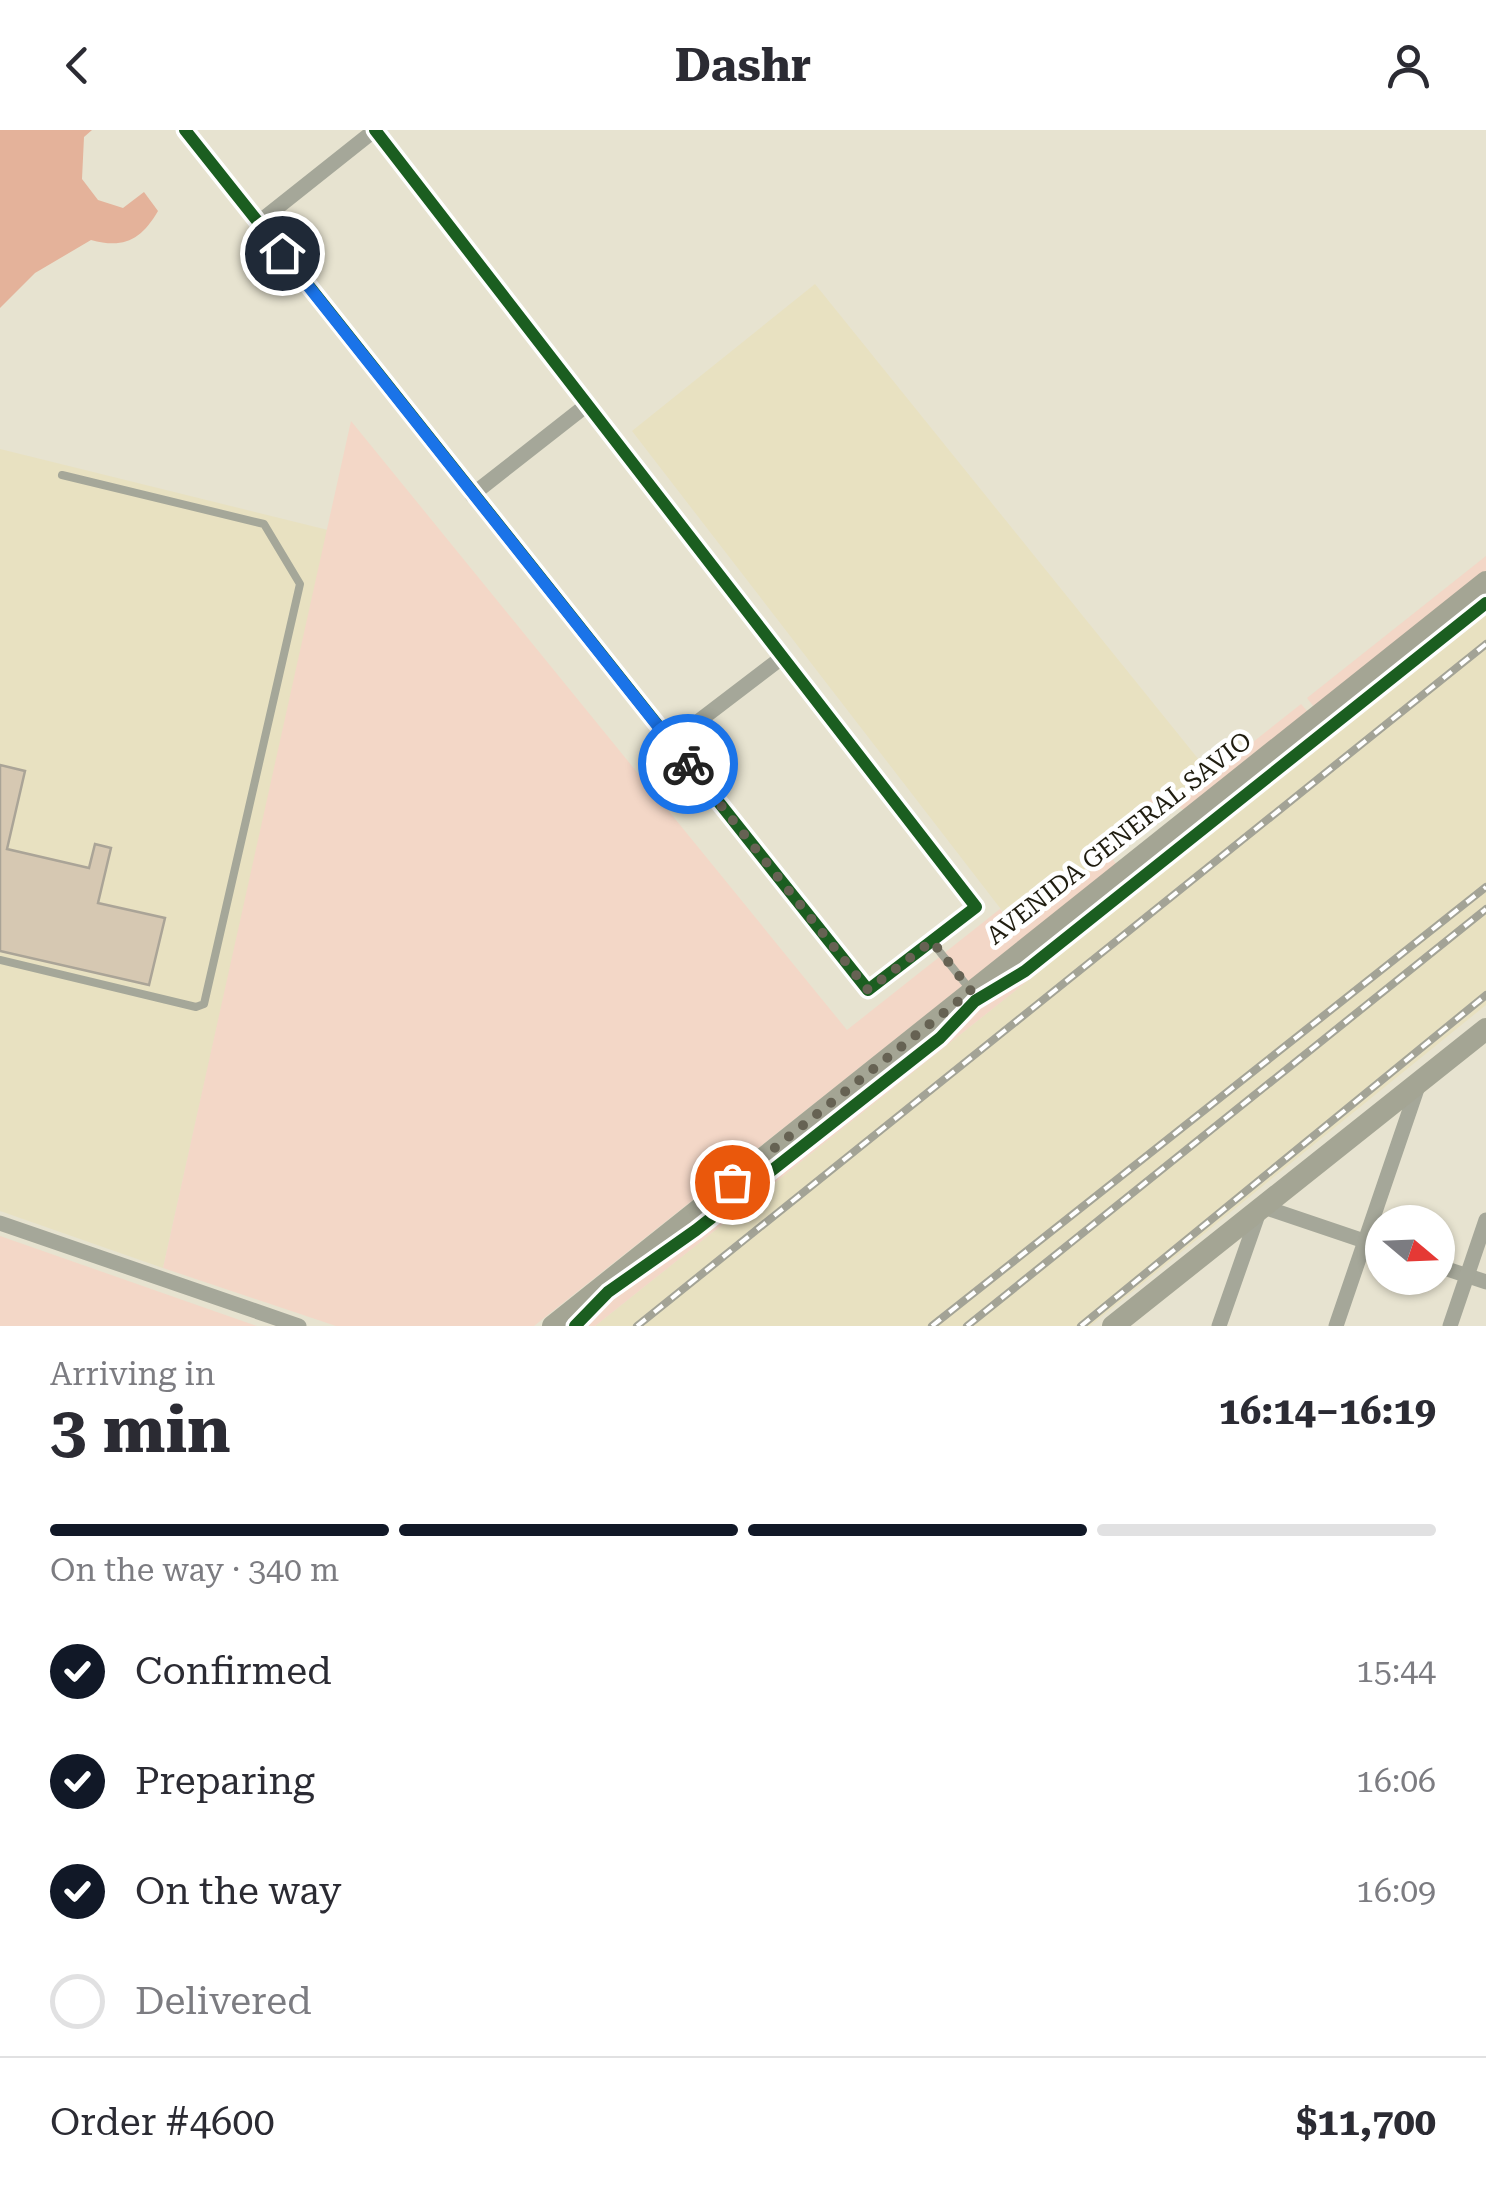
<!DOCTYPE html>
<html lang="en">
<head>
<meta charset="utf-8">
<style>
  :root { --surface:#fff; --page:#f2f2f3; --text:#2b2b33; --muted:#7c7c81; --line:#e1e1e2; --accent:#111827 }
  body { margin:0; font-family:"Roboto Serif",serif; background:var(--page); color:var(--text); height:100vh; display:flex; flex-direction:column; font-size:38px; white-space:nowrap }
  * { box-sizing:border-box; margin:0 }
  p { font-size:32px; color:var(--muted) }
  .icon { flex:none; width:55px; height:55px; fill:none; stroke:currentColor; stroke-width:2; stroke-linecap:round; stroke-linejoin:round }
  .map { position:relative; height:1196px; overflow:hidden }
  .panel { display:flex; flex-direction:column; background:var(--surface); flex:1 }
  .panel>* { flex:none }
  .needle { width:65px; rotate:109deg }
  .tools { position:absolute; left:1365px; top:1075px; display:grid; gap:20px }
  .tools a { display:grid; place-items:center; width:90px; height:90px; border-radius:50%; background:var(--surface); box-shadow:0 2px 8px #0004; font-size:50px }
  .pin { position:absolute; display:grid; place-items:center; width:85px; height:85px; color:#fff; margin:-42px; border:5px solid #fff; border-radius:50%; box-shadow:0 2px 10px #0007 }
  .courier { position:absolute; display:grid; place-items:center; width:100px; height:100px; margin:-50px; border:8px solid #1a73e8; border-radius:50%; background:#fff; color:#222; box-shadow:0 2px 12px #0007 }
  .overview em { font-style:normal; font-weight:700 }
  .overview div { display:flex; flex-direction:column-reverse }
  .overview { display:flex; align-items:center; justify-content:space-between; height:170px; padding:0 50px }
  h1 { font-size:65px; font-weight:700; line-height:75px }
  .bar { display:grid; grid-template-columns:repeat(4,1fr); gap:15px 10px; align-content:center; height:120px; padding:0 50px }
  .bar i { height:12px; border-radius:8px; background:var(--line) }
  .bar .selected { background:var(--accent) }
  .bar p { grid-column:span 4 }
  .line { display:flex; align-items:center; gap:25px; padding:0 50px; border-top:2px solid var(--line) }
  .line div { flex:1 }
  ol { padding:0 50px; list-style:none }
  li { display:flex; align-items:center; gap:30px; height:110px }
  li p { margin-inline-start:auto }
  li .icon { padding:10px; border-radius:50%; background:var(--accent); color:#fff; stroke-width:4 }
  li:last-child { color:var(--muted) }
  li i { width:55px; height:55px; border:5px solid var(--line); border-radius:50% }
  header { display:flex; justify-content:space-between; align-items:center; height:130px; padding:0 50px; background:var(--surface); font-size:45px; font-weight:700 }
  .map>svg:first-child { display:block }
  .built { fill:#e8e1c1 }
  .green { fill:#f3d7c7 }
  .forest { fill:#e4b29a }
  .building { fill:#d6c8b2; stroke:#aaa497; stroke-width:2.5 }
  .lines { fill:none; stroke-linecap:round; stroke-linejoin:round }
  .lane { stroke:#a5a799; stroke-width:8 }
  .street { stroke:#a5a799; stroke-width:15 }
  .secondary { stroke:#a4a594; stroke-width:22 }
  .rail-casing { stroke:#a3a396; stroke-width:8 }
  .rail { stroke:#fff; stroke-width:4; stroke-dasharray:11; stroke-linecap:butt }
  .cycleway-casing { stroke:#fff; stroke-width:19 }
  .cycleway { stroke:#1b5e20; stroke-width:12 }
  .done { stroke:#666253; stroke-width:10; stroke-dasharray:0 18 }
  .route { stroke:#1a73e8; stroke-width:12 }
  .labels { text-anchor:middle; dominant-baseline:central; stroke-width:9; stroke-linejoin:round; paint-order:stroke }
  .street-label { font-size:25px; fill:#201d10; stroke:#fff }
</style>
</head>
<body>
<header><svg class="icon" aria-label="back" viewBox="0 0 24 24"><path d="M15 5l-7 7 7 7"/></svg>Dashr<svg class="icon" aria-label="person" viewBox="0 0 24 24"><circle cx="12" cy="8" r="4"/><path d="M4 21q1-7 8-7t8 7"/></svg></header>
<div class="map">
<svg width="1486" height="1196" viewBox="0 0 1486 1196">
  <rect width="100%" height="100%" fill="#e7e3d0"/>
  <g class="built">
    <path d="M815,154L1212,646L1181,670L1169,655L1088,719L1099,735L1017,800L632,301Z"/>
    <path d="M0,319L328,400L163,1138L0,1081Z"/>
    <path d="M1486,485V875L1090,1196H595Z"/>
  </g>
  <g class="green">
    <path d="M351,291L847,900L1000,779L1017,800L1099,735L1087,719L1129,687L1136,695L1106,719L1116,734L534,1196H336L163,1138Z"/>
    <path d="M1486,426V441L1314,577L1307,568Z"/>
    <path d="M1486,462V485L595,1196H566Z"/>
    <path d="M1301,574L1308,582L1184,680L1164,669L1148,681L1144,675L1169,655L1181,669Z"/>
    <path d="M0,1106L257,1196H0Z"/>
  </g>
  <path class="forest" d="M0,0H92L84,7L82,49L98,70L123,78L144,62L158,81C141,110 124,119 91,110L35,143L0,178Z"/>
  <path class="building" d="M0,635L25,641L7,719L89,738L95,714L111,718L98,773L165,788L149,855L0,821Z"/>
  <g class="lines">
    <g class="lane">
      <path d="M931,811L969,858"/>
      <path d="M0,830L196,877L204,874L300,454L264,394L62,345"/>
    </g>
    <g class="street">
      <path d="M185,0L868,860L976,777L374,1"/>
      <path d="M258,93L375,0"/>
      <path d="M472,365L588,274"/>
      <path d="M670,613L784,526"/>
      <path d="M0,1093L299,1196"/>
      <path d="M1438,1136L1486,1152"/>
      <path d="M1219,1196L1261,1076L1382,1117"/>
      <path d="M1336,1196L1418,956"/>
      <path d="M1450,1196L1486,1090"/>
    </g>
    <g class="secondary">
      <path d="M553,1196L1486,452"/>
      <path d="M1113,1196L1486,899"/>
    </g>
    <defs>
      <g id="rail">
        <path d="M637,1196L1486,514"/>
        <path d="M932,1196L1486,757"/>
        <path d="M967,1196L1486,779"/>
        <path d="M1081,1196L1486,865"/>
      </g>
    </defs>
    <use href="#rail" class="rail-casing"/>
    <use href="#rail" class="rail"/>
    <defs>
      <g id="cycleway">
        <path d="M185,0L868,860L976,777L375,0"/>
        <path d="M575,1196L608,1162L696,1100L940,908L975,871L1025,841L1486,473"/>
      </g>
    </defs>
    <use href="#cycleway" class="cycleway-casing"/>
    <use href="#cycleway" class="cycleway"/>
  </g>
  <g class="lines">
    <path class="done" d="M688,634L868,860L932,811L971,861L732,1052"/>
    <path class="route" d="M282,123L688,634"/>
  </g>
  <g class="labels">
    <g class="street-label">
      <text transform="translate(1119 708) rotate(-38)">AVENIDA GENERAL SAVIO</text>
    </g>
  </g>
</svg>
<div class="tools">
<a><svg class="needle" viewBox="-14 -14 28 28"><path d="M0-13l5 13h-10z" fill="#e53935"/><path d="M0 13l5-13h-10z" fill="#7c7c81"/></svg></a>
</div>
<div class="pin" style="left:732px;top:1052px;background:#ea580c"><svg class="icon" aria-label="bag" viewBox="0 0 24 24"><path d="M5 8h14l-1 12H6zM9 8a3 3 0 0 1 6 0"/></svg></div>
<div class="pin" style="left:282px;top:123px;background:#1f2937"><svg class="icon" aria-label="home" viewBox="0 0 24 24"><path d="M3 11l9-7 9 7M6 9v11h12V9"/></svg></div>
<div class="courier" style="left:688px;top:634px"><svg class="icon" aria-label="bike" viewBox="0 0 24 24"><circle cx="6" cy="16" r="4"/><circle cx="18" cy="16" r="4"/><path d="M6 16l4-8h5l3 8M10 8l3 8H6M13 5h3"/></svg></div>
</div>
<section class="panel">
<div class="overview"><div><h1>3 min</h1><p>Arriving in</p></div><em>16:14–16:19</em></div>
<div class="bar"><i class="selected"></i><i class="selected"></i><i class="selected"></i><i></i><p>On the way · 340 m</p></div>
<ol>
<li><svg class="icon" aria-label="check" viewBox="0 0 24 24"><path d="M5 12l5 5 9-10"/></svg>Confirmed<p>15:44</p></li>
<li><svg class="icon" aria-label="check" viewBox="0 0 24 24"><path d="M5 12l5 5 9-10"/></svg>Preparing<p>16:06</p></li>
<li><svg class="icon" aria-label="check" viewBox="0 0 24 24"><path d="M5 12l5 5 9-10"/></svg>On the way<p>16:09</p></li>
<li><i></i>Delivered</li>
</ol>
<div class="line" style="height:130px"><div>Order #4600</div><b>$11,700</b></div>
</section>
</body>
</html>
